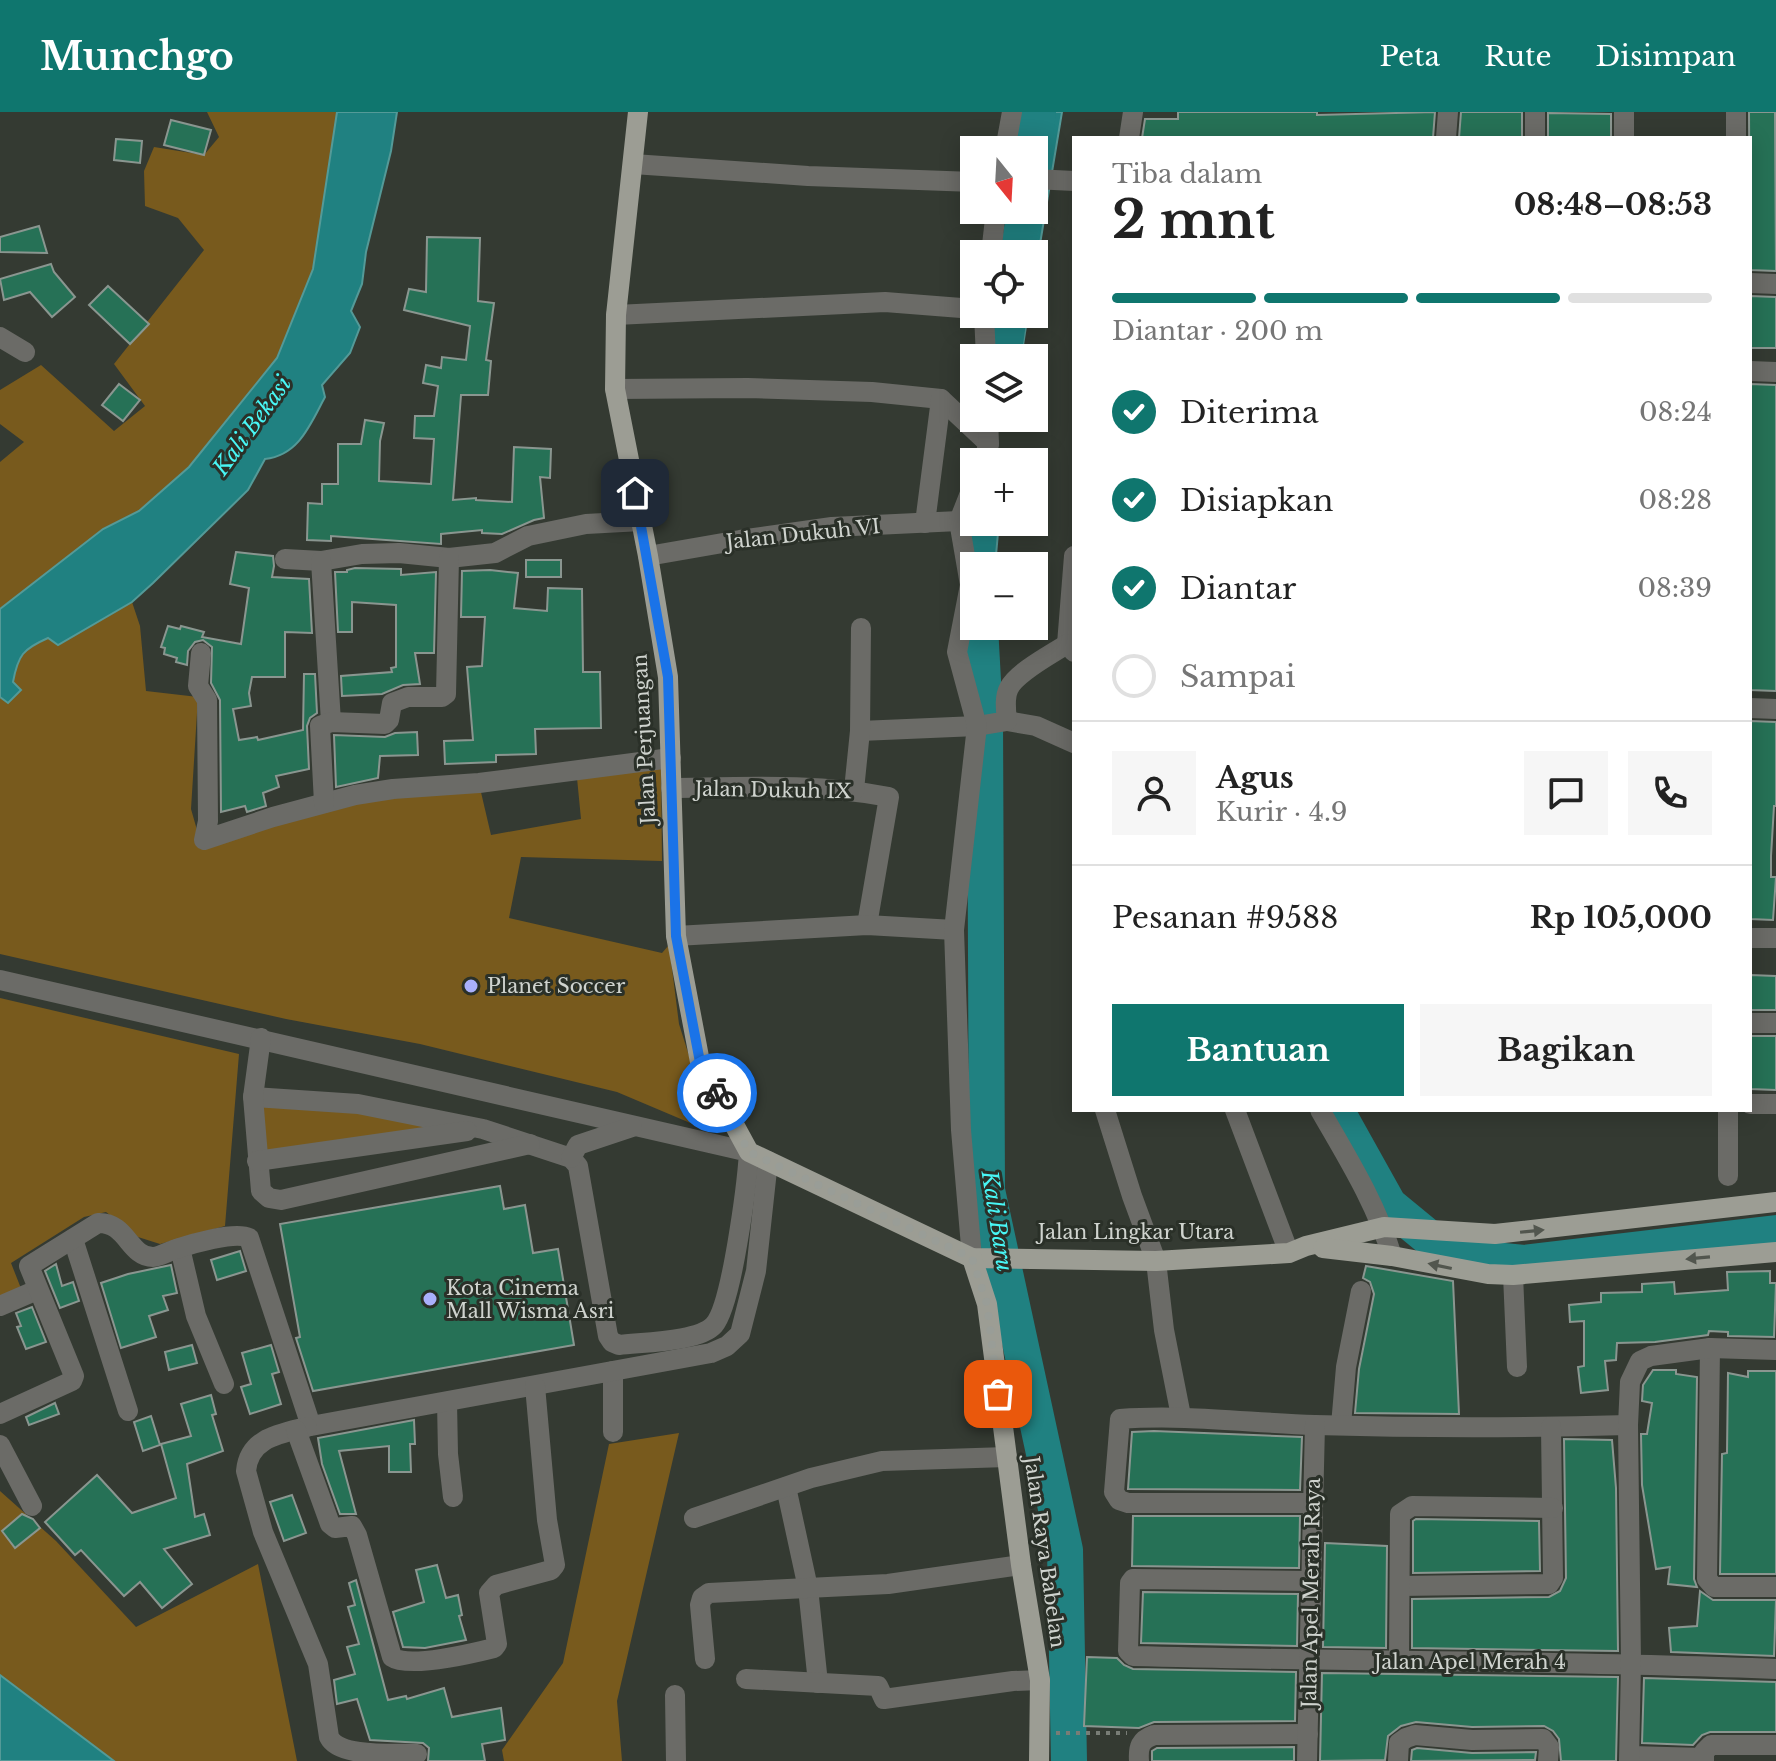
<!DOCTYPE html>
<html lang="id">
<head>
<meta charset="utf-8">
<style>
  :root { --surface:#fff; --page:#f6f6f6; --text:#222; --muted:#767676; --line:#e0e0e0; --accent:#0f766e }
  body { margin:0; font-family:"Libre Baskerville",serif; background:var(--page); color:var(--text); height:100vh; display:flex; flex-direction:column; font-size:30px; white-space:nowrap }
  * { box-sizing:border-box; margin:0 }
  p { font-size:26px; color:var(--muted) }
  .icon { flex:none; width:44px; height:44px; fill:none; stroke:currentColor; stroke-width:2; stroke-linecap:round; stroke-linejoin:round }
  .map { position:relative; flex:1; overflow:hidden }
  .sheet { position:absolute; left:1072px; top:24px; width:680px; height:976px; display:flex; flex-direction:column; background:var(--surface); border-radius:0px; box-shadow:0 4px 20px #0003 }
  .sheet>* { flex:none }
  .needle { width:52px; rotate:162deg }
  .fabs { position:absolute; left:960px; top:24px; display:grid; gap:16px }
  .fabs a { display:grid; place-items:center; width:88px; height:88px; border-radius:0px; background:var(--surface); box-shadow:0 4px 20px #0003; font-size:40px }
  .pin { position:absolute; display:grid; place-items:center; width:68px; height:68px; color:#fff; margin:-34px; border-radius:16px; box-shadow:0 4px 12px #0006 }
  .courier { position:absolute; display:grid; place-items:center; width:80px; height:80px; margin:-40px; border:6px solid #1a73e8; border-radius:50%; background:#fff; color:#222; box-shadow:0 2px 10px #0007 }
  .summary em { font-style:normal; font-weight:700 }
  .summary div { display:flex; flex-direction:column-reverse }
  .summary { display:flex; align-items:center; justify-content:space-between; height:136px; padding:0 40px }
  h1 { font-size:52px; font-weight:700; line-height:60px }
  .bar { display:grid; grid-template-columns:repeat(4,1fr); gap:12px 8px; align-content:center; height:96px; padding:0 40px }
  .bar i { height:10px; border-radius:6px; background:var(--line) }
  .bar .selected { background:var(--accent) }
  .bar p { grid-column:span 4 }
  .line { display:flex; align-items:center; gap:20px; padding:0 40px; border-top:2px solid var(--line) }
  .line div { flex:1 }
  .round { display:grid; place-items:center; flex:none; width:84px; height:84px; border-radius:0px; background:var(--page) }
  ol { padding:0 40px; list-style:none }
  li { display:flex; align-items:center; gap:24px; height:88px }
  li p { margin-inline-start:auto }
  li .icon { padding:8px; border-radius:50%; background:var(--accent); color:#fff; stroke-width:4 }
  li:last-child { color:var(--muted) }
  li i { width:44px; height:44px; border:4px solid var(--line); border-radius:50% }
  .primary-button { display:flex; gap:16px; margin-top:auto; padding:16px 40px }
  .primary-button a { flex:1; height:92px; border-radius:0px; background:var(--accent); color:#fff; font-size:32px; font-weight:700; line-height:92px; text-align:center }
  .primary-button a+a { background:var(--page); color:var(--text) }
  header { display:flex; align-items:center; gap:48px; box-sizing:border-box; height:112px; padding:0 40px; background:var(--accent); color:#fff }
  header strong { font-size:38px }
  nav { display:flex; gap:44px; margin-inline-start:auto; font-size:28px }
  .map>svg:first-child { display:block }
  .green { fill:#785a1d }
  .water { fill:#208181; stroke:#549a98; stroke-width:2 }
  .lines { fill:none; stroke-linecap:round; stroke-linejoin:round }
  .river { stroke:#208181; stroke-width:36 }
  .building { fill:#267156; stroke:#8a9690; stroke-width:2 }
  .path { stroke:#787d76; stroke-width:4; stroke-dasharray:4 6; stroke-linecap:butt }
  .minor { stroke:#6b6b67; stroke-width:20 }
  .major { stroke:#9c9d94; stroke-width:20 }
  .oneway { fill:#52564e }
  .done { stroke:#999d97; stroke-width:8; stroke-dasharray:0 14.4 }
  .route { stroke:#1a73e8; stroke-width:10 }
  .poi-dot { fill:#a9b0fc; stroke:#2a3028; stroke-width:3 }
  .labels { text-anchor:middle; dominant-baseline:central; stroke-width:6; stroke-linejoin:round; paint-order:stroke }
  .street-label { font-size:20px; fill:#cfd3ce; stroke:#2a3028 }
  .poi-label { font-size:20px; fill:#cfd3ce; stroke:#2a3028; text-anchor:start }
  .water-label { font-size:22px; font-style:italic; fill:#48f6f5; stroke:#2a3028 }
</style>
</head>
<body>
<header>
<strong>Munchgo</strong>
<nav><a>Peta</a><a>Rute</a><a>Disimpan</a></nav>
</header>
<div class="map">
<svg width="1776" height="1649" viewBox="0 0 1776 1649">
  <rect width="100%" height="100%" fill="#343a32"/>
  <g class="green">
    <path d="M207,0H337L313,157L277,246L189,355L139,399L103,417L0,497V350L24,330L0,312V278L41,253L114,319L145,294L114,252L204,138L178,106L145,94L144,59L154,35L204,43L219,25Z"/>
    <path d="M132,490L140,514L146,579L198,585L191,697L201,732L350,689L480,676L491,723L581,707L577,666L661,654L662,749L521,745L509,806L662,841L669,833L679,912L691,950L718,1006L695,1013L617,980L420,932L286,907L0,842V585L8,591L21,578L13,570C18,543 23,537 48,526L58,533Z"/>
    <path d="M0,886L239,942L225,1114L160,1132L138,1125L106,1100L84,1105L11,1151L24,1184L0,1194Z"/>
    <path d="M253,985L483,1017L257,1049Z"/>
    <path d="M679,1321L617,1589L622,1649H504L502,1638L563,1551L609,1332Z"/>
    <path d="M0,1379L56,1429L136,1515L258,1452L297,1649H114L0,1563Z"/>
  </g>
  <g class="water">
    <path d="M337,0H397L391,39L366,140L362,172L351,199L360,215L350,241L322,273L325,285C310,313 299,343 265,347L248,378L153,471L132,490L58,533L48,526C23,537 18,543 13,570L21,578L8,591L0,585V497L103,417L139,399L189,355L277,246L313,157Z"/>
    <path d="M1043,0H1062L1034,168V142H1025L1030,98H1034V69Z"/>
    <path d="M1014,202H1028L1021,246H1005Z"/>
    <path d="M979,410H999L995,454H974V514H994L996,605L976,609L970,473Z"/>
    <path d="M0,1563L114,1649H0Z"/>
  </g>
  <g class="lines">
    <g class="river">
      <path d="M1033,38L1038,0"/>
      <path d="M1018,142L1025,98"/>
      <path d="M1003,246L1009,202"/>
      <path d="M977,454L975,432L979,410"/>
      <path d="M980,514L985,605L987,1078L1065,1438L1069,1649"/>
      <path d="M1336,998L1389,1093L1451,1144L1524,1151L1776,1121"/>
    </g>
  </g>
  <g class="building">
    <path d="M1178,0H1317V3L1435,0L1433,26H1142L1145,7H1178Z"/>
    <path d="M1461,0H1522V26H1459Z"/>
    <path d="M1749,0H1775L1776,159L1750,158Z"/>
    <path d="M1548,1L1611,2V26H1548Z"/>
    <path d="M171,8L211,18L204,43L164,33Z"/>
    <path d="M116,27L142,29L140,51L114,48Z"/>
    <path d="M39,114L47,141L0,140V125Z"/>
    <path d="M427,125L480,126L478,189L494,191L486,248L491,249L488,283H461L453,388L476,386V388L512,390L514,335L551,337L550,366L540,365L544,406L534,408L502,422L482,421V418L441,422V432L331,424V429L307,428L308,391L322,392V372H338V332H361L365,308L384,311L380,329L379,369L431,372L434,327L414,326L415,304H434L438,274L423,271L426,253L441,256L442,245L466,248L470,214L404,198L409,177L426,180Z"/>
    <path d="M51,152L54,160L75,185L52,205L30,180L4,188L0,167Z"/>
    <path d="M108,174L149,212L130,232L89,193Z"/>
    <path d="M1750,184L1776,185V236H1750Z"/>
    <path d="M119,272L140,288L123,309L102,293Z"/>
    <path d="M1750,272L1776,273V579L1750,578Z"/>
    <path d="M236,440L273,444L274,454L272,465L309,467L312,521L285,520V565H252L249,581L251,594L233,597L239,628L257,625L258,628L303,618L304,562H315L317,601L310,606L307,614L309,657L276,664L279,675L263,681L266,694L247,700L245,694L221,700L220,588L211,571L212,535L203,528L195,530L188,539L187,553L176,550L177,546L164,542L165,536L161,535L168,514L180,517L181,514L204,520L202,525L241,532L249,476L230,472Z"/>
    <rect x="526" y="448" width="35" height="17"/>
    <path d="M355,456L401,457V463L436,460L434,541H415L420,572L403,573L382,582L342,584L341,564L392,560L391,556L396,555V493L352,490V520H338L335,460H347V458Z"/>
    <path d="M490,458L518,461L514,496L547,499L548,476L582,477L583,560H600L601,616L535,617L536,642L496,643V650L445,652L444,629L473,628L467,555L482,554L485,505H461L462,459Z"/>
    <path d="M1750,609L1776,610V694H1774L1771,744V765H1776L1773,808L1750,807Z"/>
    <path d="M417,620L418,643L380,644L378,666L336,675L334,623L385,625L395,621Z"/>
    <path d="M1750,863L1776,864V898H1750Z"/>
    <path d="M1750,924H1776V978L1750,977Z"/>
    <path d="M500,1074L504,1097L525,1093L533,1141L558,1137L574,1233L313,1279L296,1226L300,1225L280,1112Z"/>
    <path d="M240,1139L246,1159L217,1168L211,1148Z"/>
    <path d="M56,1152L62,1174L73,1170L79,1189L60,1196L45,1159Z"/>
    <path d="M171,1153L177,1181L163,1184L168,1198L149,1204L156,1225L121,1236L101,1171L128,1162Z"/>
    <path d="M1366,1154L1453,1169L1459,1302L1355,1301L1359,1257L1374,1182L1370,1170L1363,1166Z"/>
    <path d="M1770,1159V1171H1776L1774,1225L1728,1224V1220L1709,1219L1708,1223L1655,1230L1617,1231L1616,1248L1605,1249L1608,1278L1581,1281L1578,1255L1584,1254V1209L1570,1210L1569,1193L1601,1190V1181L1642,1180V1172L1674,1170L1675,1182L1728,1178L1727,1160Z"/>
    <path d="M32,1195L46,1230L26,1237L17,1215L21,1214L16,1201Z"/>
    <path d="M192,1233L197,1251L169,1258L165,1240Z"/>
    <path d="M271,1233L279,1260L272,1262L281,1292L250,1302L241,1275L251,1272L242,1241Z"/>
    <path d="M1653,1258H1676V1262L1697,1265L1694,1467L1697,1475L1668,1472L1670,1455L1656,1457L1642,1373L1641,1322H1647L1652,1291L1642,1289L1643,1273Z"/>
    <path d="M1748,1259H1776V1462H1720L1722,1342L1727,1341L1728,1261L1748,1265Z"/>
    <path d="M211,1283L216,1302L212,1303L223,1339L187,1352L195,1405L204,1402L210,1423L164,1437L192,1472L162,1496L140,1470L124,1484L81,1438L75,1443L45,1410L97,1363L132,1401L176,1386L161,1332L191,1324L181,1292Z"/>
    <path d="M55,1291L59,1302L29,1313L26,1305Z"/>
    <path d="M151,1304L160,1333L143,1339L134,1310Z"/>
    <path d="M414,1308L415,1332H410L411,1360H389V1334L339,1339L356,1402H340L322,1352L318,1326Z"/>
    <path d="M1154,1319L1302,1325L1300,1378L1128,1377L1132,1320Z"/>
    <path d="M1564,1327L1612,1328L1616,1376L1618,1539L1412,1536V1487L1549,1485L1560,1479L1566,1466Z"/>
    <path d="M292,1383L306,1421L284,1429L270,1390Z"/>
    <path d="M22,1402L33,1407L40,1416L15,1436L2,1419Z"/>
    <path d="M1133,1404H1300L1299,1456L1132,1454Z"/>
    <path d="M1416,1407L1539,1409L1540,1459L1413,1461V1409Z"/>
    <path d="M1325,1431L1387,1434L1386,1536L1323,1535Z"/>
    <path d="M437,1453L446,1486L458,1483L462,1503L459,1504L466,1528L425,1536L403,1535L393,1500L424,1490L416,1458Z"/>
    <path d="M356,1468L388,1588L406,1584L407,1587L444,1576L452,1605L501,1596L505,1628L482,1632L485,1649H428L429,1636L423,1631L370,1628L357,1587L337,1592L334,1568L355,1562L347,1535L359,1532L348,1495L355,1493L349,1471Z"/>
    <path d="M1700,1479L1713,1488H1776L1774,1544L1671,1540L1669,1516L1697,1514Z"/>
    <path d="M1143,1480L1298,1482L1297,1534L1141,1531Z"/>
    <path d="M1087,1545L1117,1546L1124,1553L1133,1557L1296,1560L1295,1609L1154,1610L1139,1616L1084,1614Z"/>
    <path d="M1322,1561L1618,1565L1616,1649H1561L1559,1627L1553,1619L1544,1614L1472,1615L1416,1610L1401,1614L1388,1624L1385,1648L1320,1649Z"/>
    <path d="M1644,1566L1776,1570V1620H1710L1702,1623L1693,1633L1642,1631Z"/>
    <path d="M1294,1635V1649H1152V1639L1157,1636Z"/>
    <path d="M1417,1636L1472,1641L1536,1640L1535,1648L1411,1649L1412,1638Z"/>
  </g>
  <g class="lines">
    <path class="path" d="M1056,1621H1127"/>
    <g class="minor">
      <path d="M1129,26L1133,0"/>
      <path d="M1446,26L1448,0"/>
      <path d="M1535,26V0"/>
      <path d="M1624,26V0"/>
      <path d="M1736,26V0"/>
      <path d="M1005,38L1012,0"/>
      <path d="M633,52L808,64L974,70"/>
      <path d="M1034,67L1074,69"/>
      <path d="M991,142L996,98"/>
      <path d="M1750,171L1776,172"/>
      <path d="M984,202L986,246"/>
      <path d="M616,203L885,190L974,197"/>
      <path d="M0,225L25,240"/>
      <path d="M1750,259L1776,260"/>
      <path d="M615,277L748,276L872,280L941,287L989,332"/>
      <path d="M982,350L989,332L988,306"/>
      <path d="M925,411L941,287"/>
      <path d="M648,444L740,428L832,415L959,409"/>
      <path d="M1074,444L1067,532L1074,540"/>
      <path d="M285,447L321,449L362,442L399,441L449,446L495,441L528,424L586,412L641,409"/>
      <path d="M321,449L331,610"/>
      <path d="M201,541L198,574L207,588L208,709L204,728L273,705L355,683L393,677L479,671L671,646"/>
      <path d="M1750,596L1776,597"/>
      <path d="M1007,609L1036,614L1074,631"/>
      <path d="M860,619L977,614L1007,609C1006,599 1004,585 1009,576C1017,560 1052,542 1067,532"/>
      <path d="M671,676C744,675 818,671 889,685L867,813"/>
      <path d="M854,678L860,619L861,516"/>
      <path d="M324,691L320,614L331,610L385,612L389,608L392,591L408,585H442L446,582L449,446"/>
      <path d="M676,824L867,813L954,818"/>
      <path d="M1750,826H1776"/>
      <path d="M0,868L749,1040C747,1071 732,1193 714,1213C699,1230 642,1230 619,1233L612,1230L608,1224L578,1054L571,1046L483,1017L358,992L253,985"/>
      <path d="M1750,911H1776"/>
      <path d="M261,926L253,985L261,1079L269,1086L281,1088L530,1032"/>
      <path d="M1750,992H1776"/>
      <path d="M1105,998L1132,1084L1156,1149L1164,1218L1181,1304"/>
      <path d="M1235,998L1289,1141"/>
      <path d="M1320,998C1347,1045 1376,1091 1392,1144"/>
      <path d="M1728,998V1064"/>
      <path d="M571,1046L578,1033L632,1015"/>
      <path d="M257,1049L467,1019"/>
      <path d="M73,1127L128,1299"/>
      <path d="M180,1136L196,1204L224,1272"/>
      <path d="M972,1146L961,1018L954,818L977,614L957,540L970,473L959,409L974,371"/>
      <path d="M1513,1163L1517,1255"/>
      <path d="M0,1194L37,1178"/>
      <path d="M1710,1236L1707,1467L1714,1475H1776"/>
      <path d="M613,1259V1320"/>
      <path d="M447,1290L448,1342L453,1385"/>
      <path d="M0,1302L72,1269L74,1264L29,1154L98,1111C127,1110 129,1145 153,1145C160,1145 169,1139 176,1137C191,1132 235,1119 249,1126L311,1314L711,1241L727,1234L740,1222L756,1159L768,1049"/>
      <path d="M1341,1313L1346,1255L1361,1179"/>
      <path d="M307,1315C279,1322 249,1326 246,1359L263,1420L318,1552L329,1625C339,1646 396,1641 417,1642"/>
      <path d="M296,1318L330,1412L335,1416L352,1414L357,1423L392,1545C409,1557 474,1541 494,1536L497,1532L489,1481L496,1473L551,1458L555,1453L547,1408L535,1274"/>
      <path d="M0,1333L32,1394"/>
      <path d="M786,1375L808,1476L818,1571"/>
      <path d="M1313,1391H1128L1119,1388L1114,1380L1120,1307C1185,1302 1250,1311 1315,1313C1419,1316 1524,1316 1628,1313"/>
      <path d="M694,1406L811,1366L882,1349L1007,1345"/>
      <path d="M1311,1469L1133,1467L1130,1471L1128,1539L1133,1544C1348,1550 1562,1548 1776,1557"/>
      <path d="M1400,1474L1549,1472L1553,1466L1551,1315"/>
      <path d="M705,1547L700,1493L702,1486L709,1481L888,1472L1021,1453"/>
      <path d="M1399,1550L1400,1402L1412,1394L1553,1396"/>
      <path d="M746,1567L878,1574L884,1587L1013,1569L1040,1568"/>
      <path d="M675,1583L676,1649"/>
      <path d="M1630,1644L1704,1646"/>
      <path d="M1139,1649C1138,1635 1140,1628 1154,1623L1308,1622"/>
      <path d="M1307,1649L1315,1313"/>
      <path d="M1398,1649L1399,1631L1406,1626L1415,1623L1472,1628L1543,1627L1549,1635L1548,1649"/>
      <path d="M1629,1649L1631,1551L1628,1313L1630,1270L1640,1249L1651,1244L1710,1236L1776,1238"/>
      <path d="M1704,1649V1640L1711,1633H1776"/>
    </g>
    <g class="major">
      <path d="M638,0L616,203L615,277L648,444L668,565L676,824L700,950L749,1040L972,1146L1156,1149L1289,1141L1306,1134L1384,1115L1495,1122L1776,1090"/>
      <path d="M1323,1136L1392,1144L1488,1162L1513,1163L1776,1140"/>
      <path d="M972,1146L987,1192L1021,1453L1040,1568L1039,1649"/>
    </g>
  </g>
  <defs><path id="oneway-solid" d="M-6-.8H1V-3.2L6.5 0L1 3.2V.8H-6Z" transform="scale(2)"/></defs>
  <g class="oneway">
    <use href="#oneway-solid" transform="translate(1532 1119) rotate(-6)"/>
    <use href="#oneway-solid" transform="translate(1698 1146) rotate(175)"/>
    <use href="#oneway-solid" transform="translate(1440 1154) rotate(-168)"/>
  </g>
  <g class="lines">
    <path class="done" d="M717,981L749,1040L972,1146L987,1192L998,1282"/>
    <path class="route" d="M635,381L668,565L676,824L700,950L717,981"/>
  </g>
  <g class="poi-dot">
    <circle cx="471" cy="874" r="8"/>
    <circle cx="430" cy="1187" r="8"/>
  </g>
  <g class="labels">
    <g class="street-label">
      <text transform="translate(803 422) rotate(-6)">Jalan Dukuh VI</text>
      <text transform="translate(644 627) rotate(-93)">Jalan Perjuangan</text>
      <text transform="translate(773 678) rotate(1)">Jalan Dukuh IX</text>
      <text x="1136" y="1120">Jalan Lingkar Utara</text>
      <text transform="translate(1045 1440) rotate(82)">Jalan Raya Babelan</text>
      <text transform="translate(1311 1481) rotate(-89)">Jalan Apel Merah Raya</text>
      <text x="1470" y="1550">Jalan Apel Merah 4</text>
    </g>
    <g class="poi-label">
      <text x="487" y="874">Planet Soccer</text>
      <text x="446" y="1176">Kota Cinema<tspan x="446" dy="23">Mall Wisma Asri</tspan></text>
    </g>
    <g class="water-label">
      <text transform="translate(252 314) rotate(-54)">Kali Bekasi</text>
      <text transform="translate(997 1109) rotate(81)">Kali Baru</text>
    </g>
  </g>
</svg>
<div class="fabs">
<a><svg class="needle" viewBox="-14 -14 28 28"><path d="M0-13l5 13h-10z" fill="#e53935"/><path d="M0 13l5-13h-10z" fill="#767676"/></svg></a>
<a><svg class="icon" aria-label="locate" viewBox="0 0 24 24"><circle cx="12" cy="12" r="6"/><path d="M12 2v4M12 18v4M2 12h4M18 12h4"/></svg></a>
<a><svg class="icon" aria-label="layers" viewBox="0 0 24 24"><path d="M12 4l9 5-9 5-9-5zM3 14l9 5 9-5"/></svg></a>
<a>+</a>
<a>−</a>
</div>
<div class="pin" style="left:998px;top:1282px;background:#ea580c"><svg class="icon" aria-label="bag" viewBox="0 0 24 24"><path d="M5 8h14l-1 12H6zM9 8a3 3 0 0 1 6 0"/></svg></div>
<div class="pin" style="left:635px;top:381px;background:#1f2937"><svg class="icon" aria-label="home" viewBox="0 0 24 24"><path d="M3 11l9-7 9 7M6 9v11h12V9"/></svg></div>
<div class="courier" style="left:717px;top:981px"><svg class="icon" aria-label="bike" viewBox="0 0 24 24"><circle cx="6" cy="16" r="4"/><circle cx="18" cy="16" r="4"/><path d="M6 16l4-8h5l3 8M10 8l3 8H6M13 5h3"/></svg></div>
<section class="sheet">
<div class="summary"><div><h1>2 mnt</h1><p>Tiba dalam</p></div><em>08:48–08:53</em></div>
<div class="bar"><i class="selected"></i><i class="selected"></i><i class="selected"></i><i></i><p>Diantar · 200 m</p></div>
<ol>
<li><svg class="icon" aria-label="check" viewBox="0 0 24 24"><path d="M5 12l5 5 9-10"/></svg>Diterima<p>08:24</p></li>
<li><svg class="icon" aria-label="check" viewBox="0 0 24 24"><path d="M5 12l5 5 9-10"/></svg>Disiapkan<p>08:28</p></li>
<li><svg class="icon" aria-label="check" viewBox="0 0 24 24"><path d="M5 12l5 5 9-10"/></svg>Diantar<p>08:39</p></li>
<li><i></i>Sampai</li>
</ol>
<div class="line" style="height:144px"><a class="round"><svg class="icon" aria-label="person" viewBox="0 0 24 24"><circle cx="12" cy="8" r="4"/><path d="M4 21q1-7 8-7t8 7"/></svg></a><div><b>Agus</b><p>Kurir · 4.9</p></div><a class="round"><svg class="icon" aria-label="chat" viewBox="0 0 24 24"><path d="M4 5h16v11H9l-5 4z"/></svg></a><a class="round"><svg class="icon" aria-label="phone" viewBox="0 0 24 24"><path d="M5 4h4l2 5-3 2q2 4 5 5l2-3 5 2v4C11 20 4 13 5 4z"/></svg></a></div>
<div class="line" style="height:104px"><div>Pesanan #9588</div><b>Rp 105,000</b></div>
<div class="primary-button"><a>Bantuan</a><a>Bagikan</a></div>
</section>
</div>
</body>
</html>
